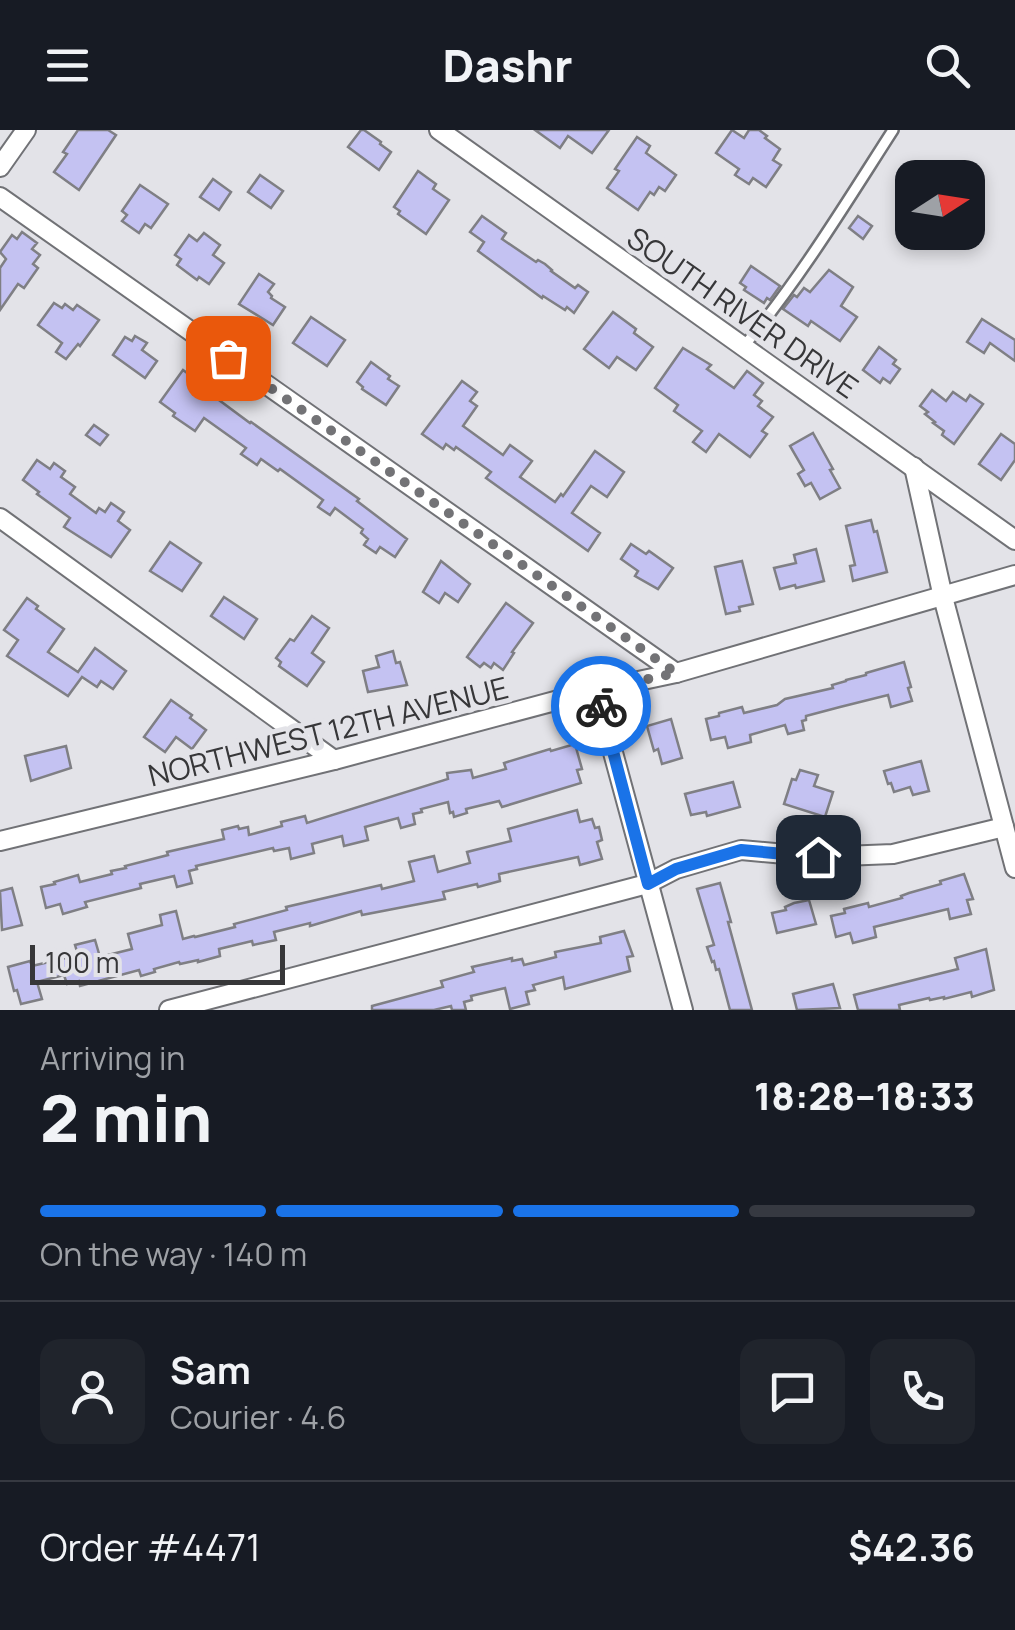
<!DOCTYPE html>
<html lang="en">
<head>
<meta charset="utf-8">
<style>
  :root { --surface:#171b24; --page:#20242c; --text:#f1f3f6; --muted:#9ea1a6; --line:#363941; --accent:#1a73e8 }
  body { margin:0; font-family:Manrope,sans-serif; background:var(--page); color:var(--text); height:100vh; display:flex; flex-direction:column; font-size:38px; white-space:nowrap }
  * { box-sizing:border-box; margin:0 }
  p { font-size:32px; color:var(--muted) }
  .icon { flex:none; width:55px; height:55px; fill:none; stroke:currentColor; stroke-width:2; stroke-linecap:round; stroke-linejoin:round }
  .map { position:relative; height:880px; overflow:hidden }
  .panel { display:flex; flex-direction:column; background:var(--surface); flex:1 }
  .panel>* { flex:none }
  .needle { width:65px; rotate:78deg }
  .tools { position:absolute; left:895px; top:30px; display:grid; gap:20px }
  .tools a { display:grid; place-items:center; width:90px; height:90px; border-radius:20px; background:var(--surface); box-shadow:0 5px 15px #0003; font-size:50px }
  .scale { position:absolute; left:30px; bottom:25px; width:255px; box-sizing:border-box; padding-left:10px; border:5px solid #373739; border-top:0; font-size:28px; line-height:35px; white-space:nowrap; color:#373739; -webkit-text-stroke:8px #e3e3e8; paint-order:stroke }
  .pin { position:absolute; display:grid; place-items:center; width:85px; height:85px; color:#fff; margin:-42px; border-radius:20px; box-shadow:0 5px 15px #0006 }
  .courier { position:absolute; display:grid; place-items:center; width:100px; height:100px; margin:-50px; border:8px solid #1a73e8; border-radius:50%; background:#fff; color:#222; box-shadow:0 2px 12px #0007 }
  .overview em { font-style:normal; font-weight:800 }
  .overview div { display:flex; flex-direction:column-reverse }
  .overview { display:flex; align-items:center; justify-content:space-between; height:170px; padding:0 40px }
  h1 { font-size:65px; font-weight:800; line-height:75px }
  .bar { display:grid; grid-template-columns:repeat(4,1fr); gap:15px 10px; align-content:center; height:120px; padding:0 40px }
  .bar i { height:12px; border-radius:8px; background:var(--line) }
  .bar .active { background:var(--accent) }
  .bar p { grid-column:span 4 }
  .line { display:flex; align-items:center; gap:25px; padding:0 40px; border-top:2px solid var(--line) }
  .line div { flex:1 }
  .round { display:grid; place-items:center; flex:none; width:105px; height:105px; border-radius:20px; background:var(--page) }
  header { display:flex; justify-content:space-between; align-items:center; height:130px; padding:0 40px; background:var(--surface); font-size:45px; font-weight:800 }
  .map>svg:first-child { display:block }
  .building { fill:#c4c2f2; stroke:#7f7f84; stroke-width:2.5 }
  .lines { fill:none; stroke-linecap:round; stroke-linejoin:round }
  .lane-casing { stroke:#717276; stroke-width:14 }
  .street-casing { stroke:#717276; stroke-width:22 }
  .lane { stroke:#fff; stroke-width:9 }
  .street { stroke:#fff; stroke-width:18 }
  .done { stroke:#737376; stroke-width:10; stroke-dasharray:0 18 }
  .route { stroke:#1a73e8; stroke-width:12 }
  .labels { text-anchor:middle; dominant-baseline:central; stroke-width:10; stroke-linejoin:round; paint-order:stroke }
  .street-label { font-size:30px; fill:#373739; stroke:#e3e3e8 }
</style>
</head>
<body>
<header><svg class="icon" aria-label="menu" viewBox="0 0 24 24"><path d="M4 6h16M4 12h16M4 18h16"/></svg>Dashr<svg class="icon" aria-label="search" viewBox="0 0 24 24"><circle cx="10" cy="10" r="6"/><path d="M15 15l6 6"/></svg></header>
<div class="map">
<svg width="1015" height="880" viewBox="0 0 1015 880">
  <rect width="100%" height="100%" fill="#e3e3e8"/>
  <g class="building">
    <path d="M78,0H108L116,5L79,60L54,42L67,24L63,22Z"/>
    <path d="M361,0H364L381,12L380,14L391,22L379,40L348,17Z"/>
    <path d="M535,0H609L592,23L568,6L560,18Z"/>
    <path d="M732,0L744,8L749,0H759L767,6L765,8L780,19L773,30L781,35L766,57L753,48L749,54L735,45L739,39L716,23Z"/>
    <path d="M637,7L650,16L646,23L676,45L665,61L659,57L654,65L650,62L638,80L607,58L619,41L615,39Z"/>
    <path d="M418,41L436,54L433,59L449,70L426,104L398,84L400,81L394,77Z"/>
    <path d="M260,45L283,61L271,78L248,62Z"/>
    <path d="M213,49L231,62L219,80L200,67Z"/>
    <path d="M140,55L168,74L151,98L145,94L139,103L122,91L127,85L122,81Z"/>
    <path d="M482,86L506,103L502,109L536,132L538,130L545,134L552,140L551,141L575,158L578,155L588,162L574,183L567,177L565,180L543,166L542,168L478,121L484,112L470,102Z"/>
    <path d="M858,86L872,96L863,109L849,98Z"/>
    <path d="M22,102L37,113L32,119L40,125L33,134L38,138L24,158L18,154L0,180V138L6,129L0,122L12,105L17,109Z"/>
    <path d="M204,103L220,115L213,125L224,133L209,154L199,147L197,150L177,135L181,129L175,125L189,105L197,111Z"/>
    <path d="M751,136L780,156L770,170L767,168L764,173L744,160L746,157L740,153Z"/>
    <path d="M829,140L853,157L841,176L857,187L840,211L811,191L808,196L783,179L794,165L797,167L804,158L810,162Z"/>
    <path d="M259,144L274,154L268,162L272,166L271,168L285,177L273,195L239,174Z"/>
    <path d="M54,173L62,178L65,174L73,180L77,175L99,190L80,216L78,214L66,229L56,222L62,213L38,195Z"/>
    <path d="M613,182L636,199L634,203L653,217L636,240L617,227L609,238L584,219Z"/>
    <path d="M311,187L345,210L327,236L293,213Z"/>
    <path d="M982,189L1015,210V231L990,213L984,223L967,212Z"/>
    <path d="M135,206L147,213L142,220L157,231L145,248L113,225L125,207L132,211Z"/>
    <path d="M879,217L896,230L893,234L900,239L890,253L883,248L880,253L863,240Z"/>
    <path d="M683,218L711,235L707,239L734,258L747,241L763,253L754,265L762,271L758,276L773,287L762,301L767,304L750,327L719,304L706,322L693,312L702,301L674,281L678,275L655,258Z"/>
    <path d="M371,232L390,246L388,249L399,256L386,275L362,259L363,257L357,252Z"/>
    <path d="M183,240L221,268L219,270L250,293L251,292L359,369L357,371L407,409L395,427L380,417L376,423L364,415L368,409L361,403L363,399L335,378L330,385L318,377L323,370L280,339L278,341L261,329L257,335L241,324L246,318L204,288L195,301L173,286L175,283L160,272Z"/>
    <path d="M462,251L477,262L470,271L477,276L463,296L503,325L510,315L532,331L520,347L555,372L561,364L563,366L595,321L624,342L607,367L591,356L572,383L600,403L588,421L486,348L491,342L456,317L454,320L446,314L443,319L422,304Z"/>
    <path d="M932,260L946,271L953,262L966,271L970,265L983,274L954,314L942,305L944,301L933,293L935,292L925,284L928,282L920,276Z"/>
    <path d="M94,295L108,305L100,315L86,305Z"/>
    <path d="M813,303L833,339L830,340L840,358L820,369L811,353L805,356L798,344L804,340L790,316Z"/>
    <path d="M1001,304L1015,314V330L1001,350L979,334Z"/>
    <path d="M37,330L50,339L54,333L65,341L61,347L75,357L70,364L96,383L99,378L105,382L111,373L124,382L118,391L130,400L111,427L64,397L70,388L37,364L39,362L23,350Z"/>
    <path d="M871,390L874,402L877,401L887,442L853,451L850,436L855,435L846,396Z"/>
    <path d="M170,412L201,433L182,461L150,441Z"/>
    <path d="M631,414L646,424L649,421L673,438L658,459L635,446L638,441L621,429Z"/>
    <path d="M816,419L824,451L796,458L795,455L780,459L774,438L796,433L794,425Z"/>
    <path d="M441,431L470,454L458,472L445,463L439,473L423,462Z"/>
    <path d="M742,431L753,474L739,477L740,481L726,484L715,437Z"/>
    <path d="M224,467L257,489L244,509L211,486Z"/>
    <path d="M27,468L38,476L36,479L64,499L48,522L78,542L95,518L126,541L113,559L101,551L97,557L82,547L68,566L7,526L18,510L4,500Z"/>
    <path d="M506,473L533,493L512,522L514,523L503,540L494,533L491,538L484,533L480,537L467,527Z"/>
    <path d="M312,486L329,498L312,523L324,532L307,556L279,536L281,532L276,528L290,509L294,511Z"/>
    <path d="M393,521L396,533L400,532L407,555L368,562L363,541L379,537L376,526Z"/>
    <path d="M904,532L911,557L908,558L912,571L891,577L888,565L840,577L806,586V590L802,591L804,600L788,604L785,595L750,605L751,612L728,618L725,607L711,610L706,589L719,586V583L742,577L744,583L777,575L785,569L833,558L832,555L846,551V550L866,545V543Z"/>
    <path d="M171,570L192,585L190,588L206,600L192,619L176,607L165,622L144,607Z"/>
    <path d="M671,589L682,628L662,634L658,619L654,621L647,596Z"/>
    <path d="M575,614L582,639L577,640L581,653L502,677L499,671L466,679L467,683L454,687L453,682L450,683L448,672L421,679L422,682L413,684L415,694L401,698L398,688L365,697L368,710L344,716L342,706L312,714L314,723L291,729L289,718L274,721L273,718L196,736L197,739L189,741L192,753L177,757L174,746L140,754L141,758L85,772L87,777L63,784L60,774L46,778L41,757L55,754L54,752L78,745L80,752L112,744L111,741L126,738L125,736L168,725L167,722L224,709L222,700L238,696L239,699L248,697L249,705L282,696L281,692L305,686L307,693L448,649L447,643L471,640L473,648L506,639L504,633L550,619L551,621Z"/>
    <path d="M66,616L71,638L31,651L25,626Z"/>
    <path d="M921,631L929,661L913,665L910,657L894,662L891,653L888,654L884,641Z"/>
    <path d="M800,640L818,645L814,656L833,662L825,687L784,674L792,649L796,650Z"/>
    <path d="M733,652L740,677L707,686L706,682L691,685L685,664Z"/>
    <path d="M577,680L580,692L592,689L595,698L599,697L602,710L597,712L602,729L580,735L578,727L499,744L500,751L478,757L477,754L443,762L445,769L362,785L361,781L310,796V793L274,802L276,810L253,815L252,811L219,819L220,826L198,832V830L180,834L179,832L154,839L155,842L141,846L139,840L80,856L79,851L67,854L64,845L37,852L42,869L21,874L17,860L14,861L8,837L30,831L32,836L78,825L75,815L95,810L100,827L132,819L128,804L162,795L160,785L176,781L183,809L194,806L195,807L235,797L234,794L287,780L286,777L381,755L382,759L414,751L409,732L434,726L438,742L470,733L467,722L511,711L508,699Z"/>
    <path d="M964,744L973,769L967,770L971,784L950,789L948,779L874,797L876,807L853,813L850,803L836,807L831,786L845,783L844,779L868,773L869,777L902,768L901,766L909,763L941,754L940,751Z"/>
    <path d="M720,753L731,792H728L752,880H730L719,839L716,840L714,831L712,832L707,817L714,815L697,759Z"/>
    <path d="M12,758L22,795L2,800L0,761Z"/>
    <path d="M809,770L816,794L777,803L772,783L786,780L785,777L794,773Z"/>
    <path d="M624,801L633,826L627,827L630,841L565,859L563,847L533,855L535,860L526,862L529,874L510,879L505,858L471,866L472,870L464,872L466,880H452L451,876L434,880H372V876L443,857L441,851L474,842L472,837L512,828V831L522,829L524,835L556,827L555,822L601,813L600,807Z"/>
    <path d="M986,819L994,860L972,867L971,862L944,869V867L930,870L929,868L899,875L900,880H858L854,865L958,839L955,828Z"/>
    <path d="M833,854L840,878L797,880L793,864Z"/>
  </g>
  <g class="lines">
    <defs>
      <path id="lane" d="M744,216C800,149 846,73 893,0"/>
      <g id="street">
        <path d="M439,0L1015,410"/>
        <path d="M0,37L26,0"/>
        <path d="M0,67L676,543"/>
        <path d="M914,337L943,467L1015,738"/>
        <path d="M0,388L334,630"/>
        <path d="M596,560L683,880"/>
        <path d="M0,711L334,630L596,560L676,543L1015,445"/>
        <path d="M169,880L647,754L676,739L741,720L818,727L893,724L1004,697"/>
      </g>
    </defs>
    <use href="#lane" class="lane-casing"/>
    <use href="#street" class="street-casing"/>
    <use href="#lane" class="lane"/>
    <use href="#street" class="street"/>
  </g>
  <g class="lines">
    <path class="done" d="M228,228L676,543L596,560L601,576"/>
    <path class="route" d="M601,576L648,754L676,739L741,720L818,727"/>
  </g>
  <g class="labels">
    <g class="street-label">
      <text transform="translate(743 182) rotate(35)">SOUTH RIVER DRIVE</text>
      <text transform="translate(328 601) rotate(-14)">NORTHWEST 12TH AVENUE</text>
    </g>
  </g>
</svg>
<div class="tools">
<a><svg class="needle" viewBox="-14 -14 28 28"><path d="M0-13l5 13h-10z" fill="#e53935"/><path d="M0 13l5-13h-10z" fill="#9ea1a6"/></svg></a>
</div>
<div class="scale">100 m</div>
<div class="pin" style="left:228px;top:228px;background:#ea580c"><svg class="icon" aria-label="bag" viewBox="0 0 24 24"><path d="M5 8h14l-1 12H6zM9 8a3 3 0 0 1 6 0"/></svg></div>
<div class="pin" style="left:818px;top:727px;background:#1f2937"><svg class="icon" aria-label="home" viewBox="0 0 24 24"><path d="M3 11l9-7 9 7M6 9v11h12V9"/></svg></div>
<div class="courier" style="left:601px;top:576px"><svg class="icon" aria-label="bike" viewBox="0 0 24 24"><circle cx="6" cy="16" r="4"/><circle cx="18" cy="16" r="4"/><path d="M6 16l4-8h5l3 8M10 8l3 8H6M13 5h3"/></svg></div>
</div>
<section class="panel">
<div class="overview"><div><h1>2 min</h1><p>Arriving in</p></div><em>18:28–18:33</em></div>
<div class="bar"><i class="active"></i><i class="active"></i><i class="active"></i><i></i><p>On the way · 140 m</p></div>
<div class="line" style="height:180px"><a class="round"><svg class="icon" aria-label="person" viewBox="0 0 24 24"><circle cx="12" cy="8" r="4"/><path d="M4 21q1-7 8-7t8 7"/></svg></a><div><b>Sam</b><p>Courier · 4.6</p></div><a class="round"><svg class="icon" aria-label="chat" viewBox="0 0 24 24"><path d="M4 5h16v11H9l-5 4z"/></svg></a><a class="round"><svg class="icon" aria-label="phone" viewBox="0 0 24 24"><path d="M5 4h4l2 5-3 2q2 4 5 5l2-3 5 2v4C11 20 4 13 5 4z"/></svg></a></div>
<div class="line" style="height:130px"><div>Order #4471</div><b>$42.36</b></div>
</section>
</body>
</html>
